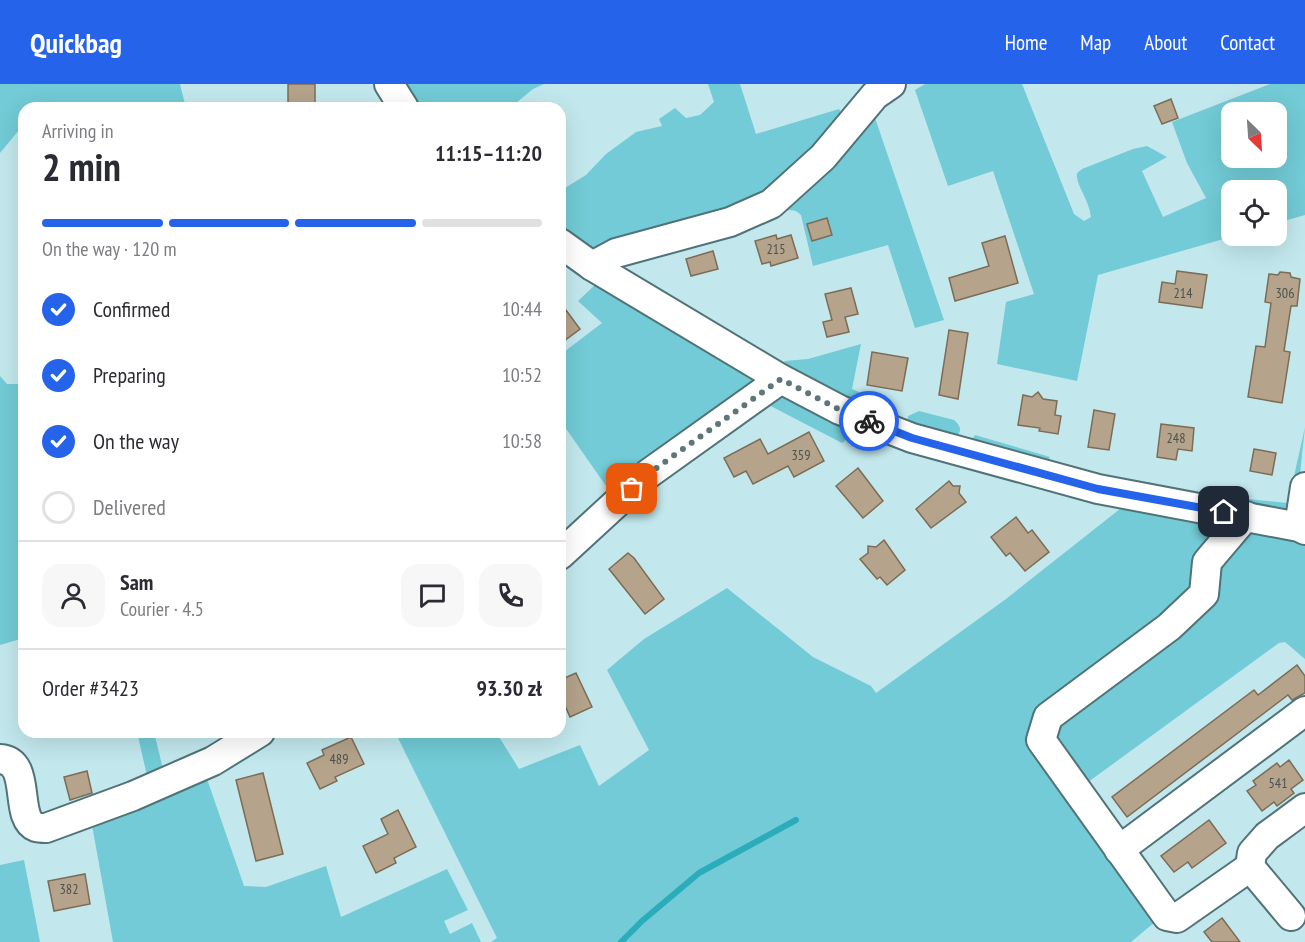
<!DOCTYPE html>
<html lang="en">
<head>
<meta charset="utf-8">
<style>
  :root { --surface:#fff; --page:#f7f7f7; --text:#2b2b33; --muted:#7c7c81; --line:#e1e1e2; --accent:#2563eb }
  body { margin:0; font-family:"PT Sans Narrow",sans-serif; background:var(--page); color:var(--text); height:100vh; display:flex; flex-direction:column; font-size:22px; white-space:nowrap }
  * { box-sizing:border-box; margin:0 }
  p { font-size:20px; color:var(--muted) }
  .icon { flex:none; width:33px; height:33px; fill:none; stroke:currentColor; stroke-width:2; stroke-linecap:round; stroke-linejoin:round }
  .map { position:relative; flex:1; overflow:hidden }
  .details { position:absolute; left:18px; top:18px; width:548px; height:636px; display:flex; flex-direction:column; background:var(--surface); border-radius:18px; box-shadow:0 6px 24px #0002 }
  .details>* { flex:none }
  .needle { width:39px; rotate:155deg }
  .fabs { position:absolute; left:1221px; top:18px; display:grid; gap:12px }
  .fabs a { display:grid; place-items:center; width:66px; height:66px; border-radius:12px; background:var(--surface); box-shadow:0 6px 24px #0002; font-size:30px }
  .pin { position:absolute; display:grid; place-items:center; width:51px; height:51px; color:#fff; margin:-26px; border-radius:12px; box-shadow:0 3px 9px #0006 }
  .courier { position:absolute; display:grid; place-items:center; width:60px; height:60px; margin:-30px; border:4px solid #2563eb; border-radius:50%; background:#fff; color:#222; box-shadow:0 2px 8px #0007 }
  .summary em { font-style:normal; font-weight:700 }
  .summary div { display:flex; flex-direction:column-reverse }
  .summary { display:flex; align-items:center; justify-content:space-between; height:102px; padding:0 24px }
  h1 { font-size:39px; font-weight:700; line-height:45px }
  .bar { display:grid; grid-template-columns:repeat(4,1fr); gap:9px 6px; align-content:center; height:72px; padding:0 24px }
  .bar i { height:8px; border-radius:4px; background:var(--line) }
  .bar .on { background:var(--accent) }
  .bar p { grid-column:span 4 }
  .line { display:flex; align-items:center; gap:15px; padding:0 24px; border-top:2px solid var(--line) }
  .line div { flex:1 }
  .round { display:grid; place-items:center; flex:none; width:63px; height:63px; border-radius:18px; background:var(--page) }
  ol { padding:0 24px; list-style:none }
  li { display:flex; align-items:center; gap:18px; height:66px }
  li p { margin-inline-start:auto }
  li .icon { padding:6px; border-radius:50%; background:var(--accent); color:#fff; stroke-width:4 }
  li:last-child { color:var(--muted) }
  li i { width:33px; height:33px; border:3px solid var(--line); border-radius:50% }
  header { display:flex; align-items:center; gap:36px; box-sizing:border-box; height:84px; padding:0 30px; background:var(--accent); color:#fff }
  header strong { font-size:28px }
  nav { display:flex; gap:33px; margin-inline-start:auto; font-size:21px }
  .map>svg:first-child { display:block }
  .green { fill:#72cbd6; fill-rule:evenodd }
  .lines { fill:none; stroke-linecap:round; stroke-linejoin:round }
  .stream { stroke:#2aacba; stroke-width:6 }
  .building { fill:#b5a38b; stroke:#7d6c55; stroke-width:1.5 }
  .minor-casing { stroke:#507377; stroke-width:32 }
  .minor { stroke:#fff; stroke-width:28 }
  .done { stroke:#5f7679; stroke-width:6; stroke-dasharray:0 10.8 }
  .route { stroke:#2563eb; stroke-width:8 }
  .labels { text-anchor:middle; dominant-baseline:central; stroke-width:5; stroke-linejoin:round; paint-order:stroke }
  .number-label { font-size:14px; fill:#4c534e }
</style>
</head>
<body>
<header>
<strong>Quickbag</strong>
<nav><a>Home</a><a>Map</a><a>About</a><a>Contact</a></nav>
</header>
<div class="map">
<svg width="1305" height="858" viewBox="0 0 1305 858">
  <rect width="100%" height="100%" fill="#c2e8ed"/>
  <g class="green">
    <path d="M0,0H180L186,24H24V44L19,46L0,69Z"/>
    <path d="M399,0H544L533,5L510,24H413Z"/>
    <path d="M708,0H740L756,50L839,25L842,30L781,106L597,170L560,149V107L586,91L606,70L636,48L662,42L659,35L675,24L686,34L700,31L714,18Z"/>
    <path d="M925,0H1022L1074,130L1084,137L1091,133C1089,116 1078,104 1077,93C1076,88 1079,88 1082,85L1133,65L1147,62L1167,73L1142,87L1163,133L1206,114L1187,79L1172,38L1270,0H1305V131L1277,139L1276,106H1232V152H1234L1098,191L1077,297L997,280L1006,218L1034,210L993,87L948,102L915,6ZM1232,28H1276V74H1232Z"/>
    <path d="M874,31L944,236L915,244L888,161L813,182L801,131C794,124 787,126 778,128Z"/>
    <path d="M598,198L756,292V302L613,412L560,336V271L602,239L578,217Z"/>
    <path d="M861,260L852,305L889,321V327L884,332L781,284L785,277L808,275Z"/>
    <path d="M0,292L7,300H24V554L0,561Z"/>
    <path d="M779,306L860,345L842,359L763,318Z"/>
    <path d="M919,327L954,336C962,343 962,348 954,355L907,340L908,332Z"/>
    <path d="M1305,343L1297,418L1291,431L1247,419L1248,415L1288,419Z"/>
    <path d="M975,351L1050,373L1045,380L970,359Z"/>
    <path d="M1125,421L1217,439L1219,447L1246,443L1305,455V575L1285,558L1279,559L1084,701L1040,629L1155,838L1131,858H491L497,854L395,648H496L519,685L580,661L599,702L649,666L607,586L644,555L727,504L813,573L871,602L876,609L1006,515Z"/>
    <path d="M137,648H154L164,689L148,696Z"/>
    <path d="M207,695L244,802L266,803L326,782L341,833L447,785L468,826L444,837L450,850L472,839L481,858H113L92,741Z"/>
    <path d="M24,776L40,858H0V781Z"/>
  </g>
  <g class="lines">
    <path class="stream" d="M621,858L642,837L699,789L796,736"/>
  </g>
  <g class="building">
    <rect x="288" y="0" width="27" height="22"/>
    <path d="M1171,15L1178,34L1162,40L1154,22Z"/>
    <path d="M827,134L832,151L812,157L807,140Z"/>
    <path d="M776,151L777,155L791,151L798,174L771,182L770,178L762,180L755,157Z"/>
    <path d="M1005,152L1018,199L955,217L949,194L989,182L982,159Z"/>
    <path d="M713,167L718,185L691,192L686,175Z"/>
    <path d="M1177,187L1207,191L1202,224L1159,218L1162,198L1175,200Z"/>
    <path d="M1280,188L1290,189L1291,193L1300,195L1297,222H1291L1284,267L1290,268L1282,319L1248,313L1256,262L1265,263L1271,219L1265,218L1269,190L1278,191Z"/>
    <path d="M851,204L858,230L845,233L849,248L827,253L823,238L832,236L825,210Z"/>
    <path d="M560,218L580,245L560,260Z"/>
    <path d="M949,246L968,249L958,315L939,311Z"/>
    <path d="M872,268L908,274L902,307L867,301Z"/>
    <path d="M1038,308L1043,315L1057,317L1055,331L1061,332L1058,350L1039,347L1040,344L1018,341L1023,311L1032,313Z"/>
    <path d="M1094,326L1115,330L1109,366L1088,363Z"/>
    <path d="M1161,340L1194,344L1192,367L1178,365L1176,376L1157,373Z"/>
    <path d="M809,348L824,377L794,393L788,382L753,400L746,387L734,393L724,374L760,355L768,370Z"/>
    <path d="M1254,365L1276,369L1272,391L1250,387Z"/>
    <path d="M858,384L883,417L863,434L836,402Z"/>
    <path d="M949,397L953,402H960L959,409L966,418L931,444L916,425Z"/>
    <path d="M1016,433L1028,449L1032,446L1049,468L1025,487L1010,469L1006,472L991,453Z"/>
    <path d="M884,456L905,486L887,501L880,493L877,495L860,475L868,469V462L876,463Z"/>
    <path d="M628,469L634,474L664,515L645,530L609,485Z"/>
    <path d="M1297,581L1305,592V609L1292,616L1288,611L1127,733L1112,713L1254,606L1258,611Z"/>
    <path d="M576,589L592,623L570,633L560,610V596Z"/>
    <path d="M351,653L364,680L335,693L337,697L320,705L307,679L324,671L322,666Z"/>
    <path d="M1289,676L1303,696L1291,705L1294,709L1277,722L1274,718L1262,727L1247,707L1256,701L1253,697L1277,679L1280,683Z"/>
    <path d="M87,687L92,709L70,716L64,693Z"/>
    <path d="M263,689L283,770L256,777L236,696Z"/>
    <path d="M398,726L416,763L394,774L396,779L376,789L363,762L388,750L381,735Z"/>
    <path d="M1209,736L1226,759L1192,784L1188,778L1174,788L1161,772Z"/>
    <path d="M85,790L90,820L54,827L48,797Z"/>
    <path d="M1222,834L1240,858H1212L1204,848Z"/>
  </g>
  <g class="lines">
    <defs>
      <g id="minor">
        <path d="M389,0L404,24"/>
        <path d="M560,159L592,182L781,295L840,326L912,354L1098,405L1299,443L1305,446"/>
        <path d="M592,182L616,169L730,138L771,120L823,73L875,11L891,0"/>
        <path d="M1246,432L1207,478L1204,510L1169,543L1048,633L1041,656L1167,832L1177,834L1250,783"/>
        <path d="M1299,443L1305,403"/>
        <path d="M560,471L648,390L781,295"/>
        <path d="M0,675C33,677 13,734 36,743C39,744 43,744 46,744L133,712L213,677L260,648"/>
        <path d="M1119,766L1305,627"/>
        <path d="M1291,832L1250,783L1252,769L1267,752L1305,724"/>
      </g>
    </defs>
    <use href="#minor" class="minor-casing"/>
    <use href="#minor" class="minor"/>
  </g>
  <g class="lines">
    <path class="done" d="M632,405L648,390L781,295L840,326L869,337"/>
    <path class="route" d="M869,337L912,354L1098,405L1224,428"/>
  </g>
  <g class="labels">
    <g class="number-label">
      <text x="776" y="165">215</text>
      <text x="1183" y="209">214</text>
      <text x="1285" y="209">306</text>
      <text x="1176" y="354">248</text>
      <text x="801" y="371">359</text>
      <text x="339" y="675">489</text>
      <text x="1278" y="699">541</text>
      <text x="69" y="805">382</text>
    </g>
  </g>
</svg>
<div class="fabs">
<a><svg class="needle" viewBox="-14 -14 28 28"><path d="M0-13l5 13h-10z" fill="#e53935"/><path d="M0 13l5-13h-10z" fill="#7c7c81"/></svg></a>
<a><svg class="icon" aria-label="locate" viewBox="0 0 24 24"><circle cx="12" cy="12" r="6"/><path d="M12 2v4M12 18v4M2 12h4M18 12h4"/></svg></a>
</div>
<div class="pin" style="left:632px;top:405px;background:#ea580c"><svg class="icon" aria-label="bag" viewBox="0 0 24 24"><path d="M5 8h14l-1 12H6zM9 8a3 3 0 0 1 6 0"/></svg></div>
<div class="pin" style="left:1224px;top:428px;background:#1f2937"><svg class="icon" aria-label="home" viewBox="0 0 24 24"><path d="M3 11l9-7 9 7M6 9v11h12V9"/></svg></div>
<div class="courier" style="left:869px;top:337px"><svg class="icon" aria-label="bike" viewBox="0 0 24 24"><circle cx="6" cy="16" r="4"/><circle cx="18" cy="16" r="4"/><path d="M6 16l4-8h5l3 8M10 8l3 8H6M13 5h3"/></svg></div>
<section class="details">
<div class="summary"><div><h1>2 min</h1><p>Arriving in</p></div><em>11:15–11:20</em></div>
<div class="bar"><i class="on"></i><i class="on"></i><i class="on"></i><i></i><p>On the way · 120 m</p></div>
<ol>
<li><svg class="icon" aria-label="check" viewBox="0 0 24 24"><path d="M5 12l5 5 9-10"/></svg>Confirmed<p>10:44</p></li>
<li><svg class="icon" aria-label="check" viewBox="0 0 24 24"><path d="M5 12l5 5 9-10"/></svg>Preparing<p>10:52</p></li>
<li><svg class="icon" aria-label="check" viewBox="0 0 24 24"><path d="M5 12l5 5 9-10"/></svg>On the way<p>10:58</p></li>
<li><i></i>Delivered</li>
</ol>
<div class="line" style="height:108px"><a class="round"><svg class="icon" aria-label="person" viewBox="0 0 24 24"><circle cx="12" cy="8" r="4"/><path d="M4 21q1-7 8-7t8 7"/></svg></a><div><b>Sam</b><p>Courier · 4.5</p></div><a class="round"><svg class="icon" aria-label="chat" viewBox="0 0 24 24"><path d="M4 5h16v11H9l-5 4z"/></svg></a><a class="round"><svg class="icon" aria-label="phone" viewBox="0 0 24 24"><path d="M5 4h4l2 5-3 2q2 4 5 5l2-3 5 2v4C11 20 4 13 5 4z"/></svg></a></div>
<div class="line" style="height:78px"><div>Order #3423</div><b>93.30 zł</b></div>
</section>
</div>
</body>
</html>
